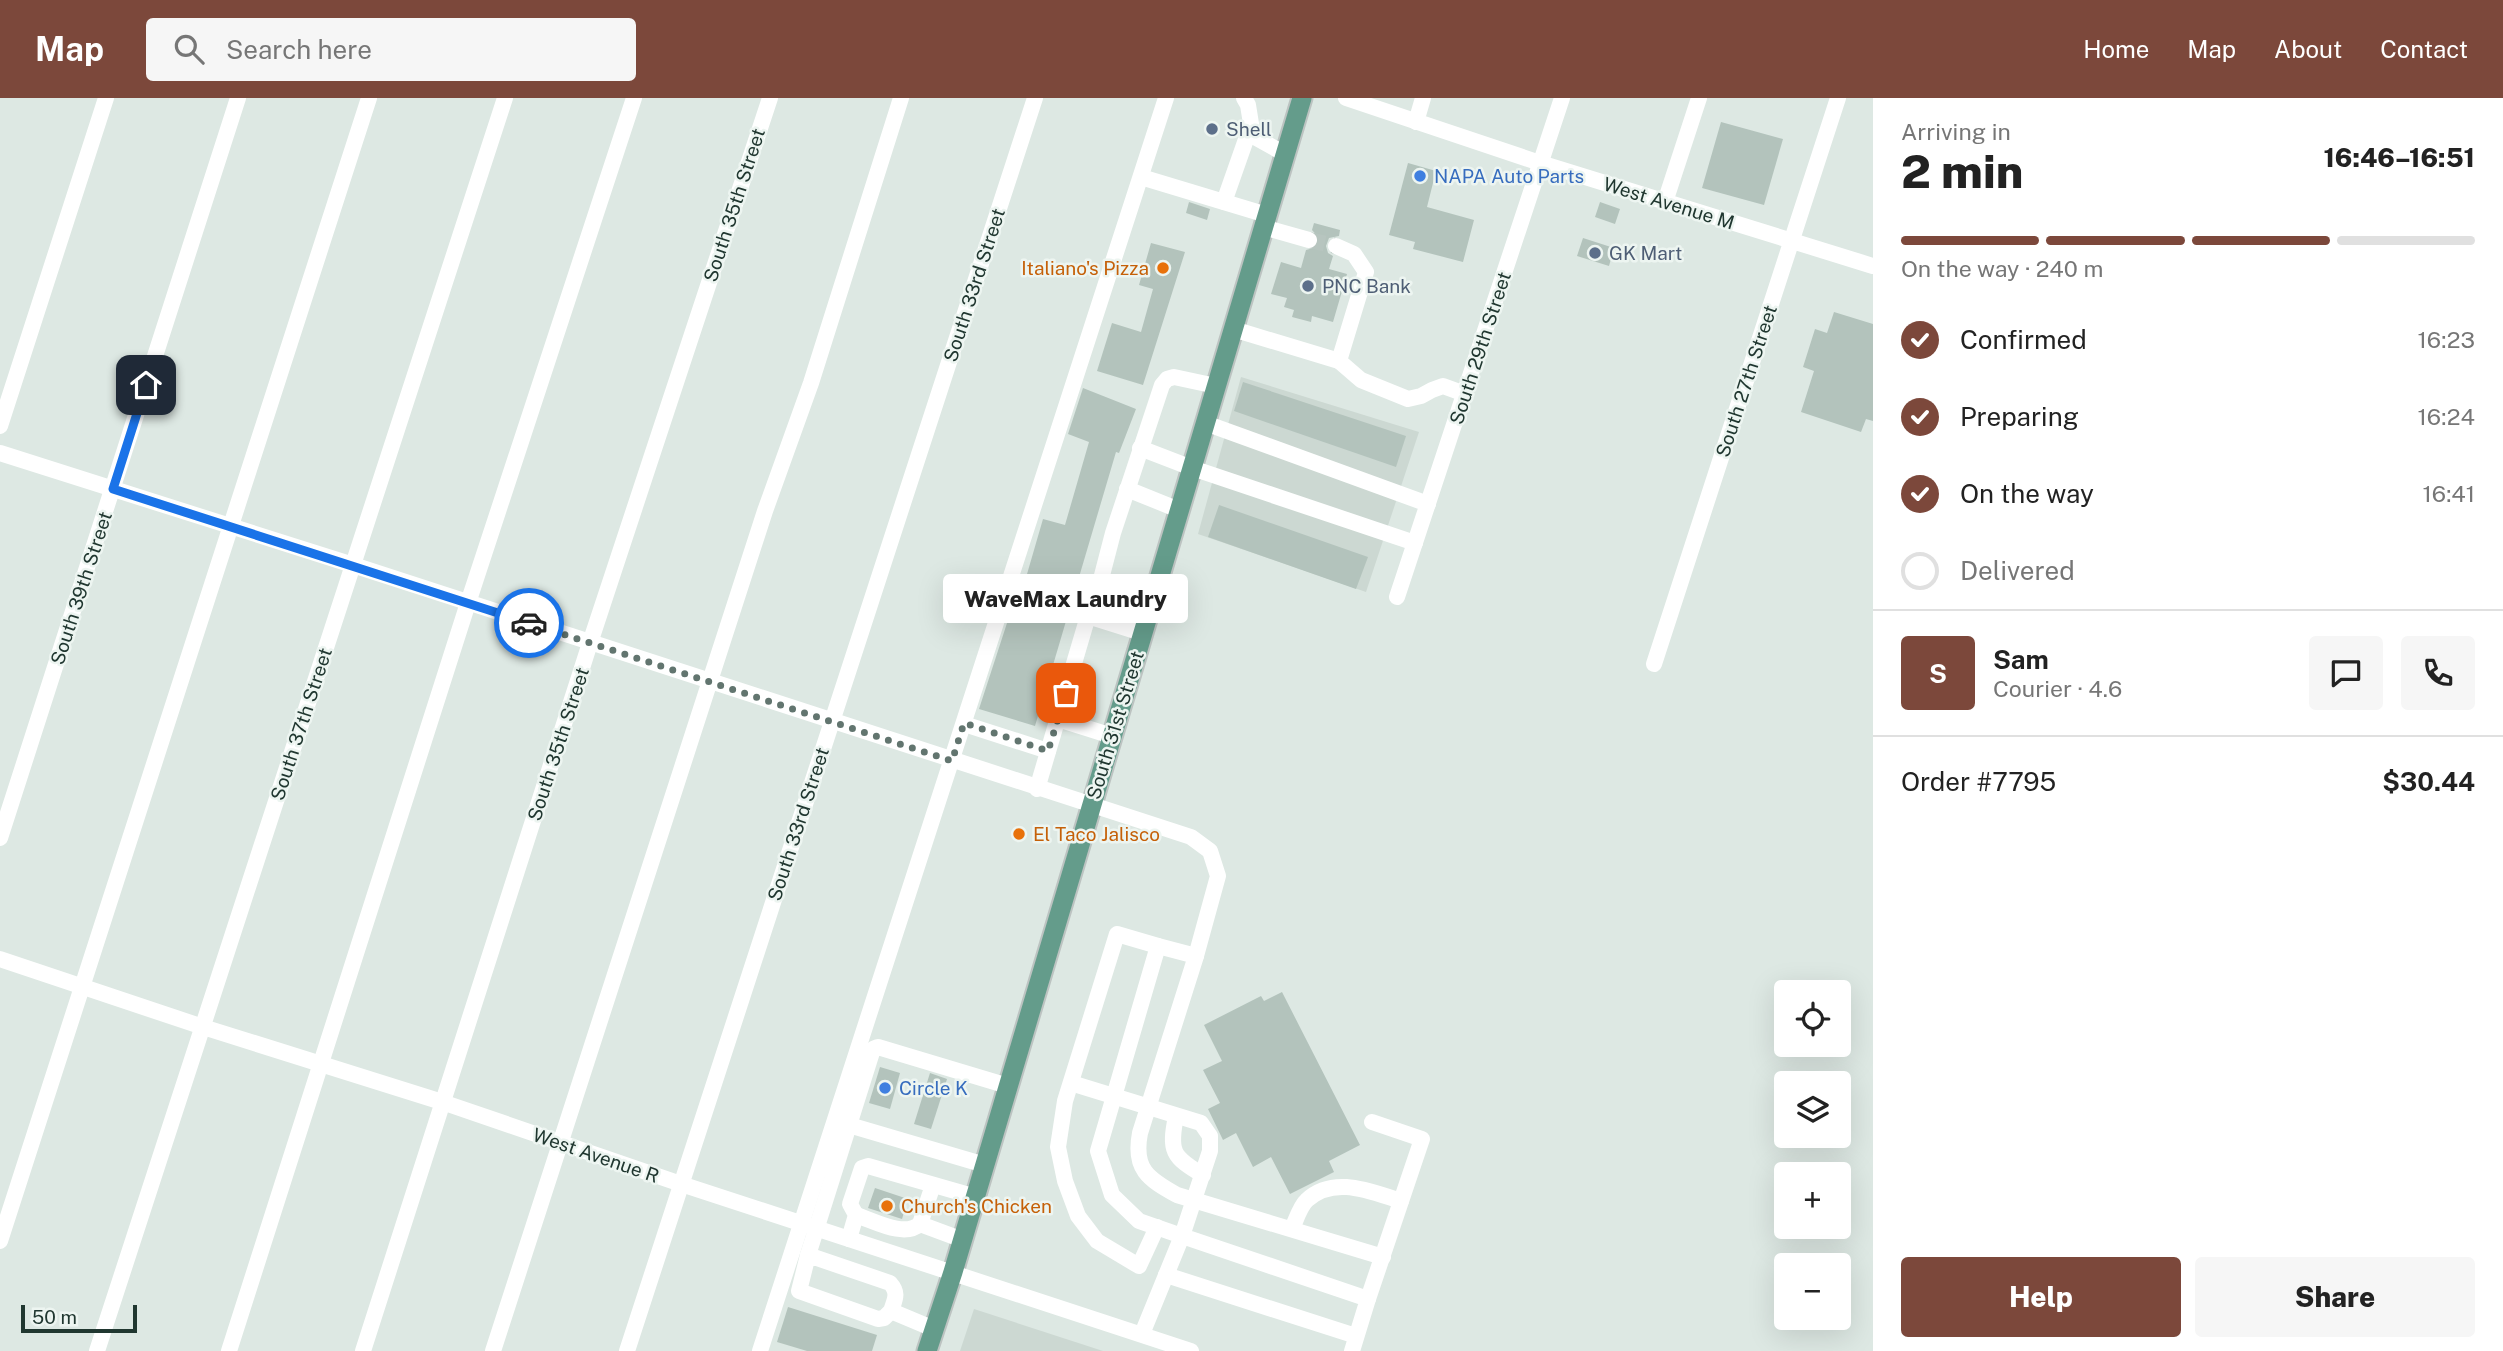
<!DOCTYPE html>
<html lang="en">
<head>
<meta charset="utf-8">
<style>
  :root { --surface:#fff; --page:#f6f6f6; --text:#222; --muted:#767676; --line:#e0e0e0; --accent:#7c483b }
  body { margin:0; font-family:"Public Sans",sans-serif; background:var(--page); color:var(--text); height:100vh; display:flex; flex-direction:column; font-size:26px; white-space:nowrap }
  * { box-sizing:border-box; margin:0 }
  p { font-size:23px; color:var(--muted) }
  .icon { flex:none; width:38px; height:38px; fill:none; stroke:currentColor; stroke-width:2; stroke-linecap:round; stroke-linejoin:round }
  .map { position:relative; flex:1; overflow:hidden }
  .drawer { display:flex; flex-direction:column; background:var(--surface); width:630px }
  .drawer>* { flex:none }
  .controls { position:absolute; left:1774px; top:882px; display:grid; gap:14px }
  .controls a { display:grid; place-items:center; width:77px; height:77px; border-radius:7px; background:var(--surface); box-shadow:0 7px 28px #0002; font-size:35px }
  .scale { position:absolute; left:21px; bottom:18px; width:116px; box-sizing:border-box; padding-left:7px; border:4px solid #203730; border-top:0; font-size:19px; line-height:24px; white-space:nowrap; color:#203730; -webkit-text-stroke:5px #edf5f1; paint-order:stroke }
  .pin { position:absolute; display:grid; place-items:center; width:60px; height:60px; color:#fff; margin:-30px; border-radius:14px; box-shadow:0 4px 10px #0006 }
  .courier { position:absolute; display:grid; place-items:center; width:70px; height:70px; margin:-35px; border:5px solid #1a73e8; border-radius:50%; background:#fff; color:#222; box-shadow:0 2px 9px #0007 }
  .bubble { position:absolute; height:49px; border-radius:7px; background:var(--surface); box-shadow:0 7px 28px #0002; font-size:23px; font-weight:800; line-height:49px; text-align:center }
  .overview em { font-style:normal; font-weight:800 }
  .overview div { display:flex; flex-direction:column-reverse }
  .overview { display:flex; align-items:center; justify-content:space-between; height:119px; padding:0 28px }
  h1 { font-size:46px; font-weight:800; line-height:52px }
  .bar { display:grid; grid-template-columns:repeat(4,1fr); gap:10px 7px; align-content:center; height:84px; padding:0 28px }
  .bar i { height:9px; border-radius:5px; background:var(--line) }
  .bar .selected { background:var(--accent) }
  .bar p { grid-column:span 4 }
  .line { display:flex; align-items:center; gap:18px; padding:0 28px; border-top:2px solid var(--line) }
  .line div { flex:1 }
  .round { display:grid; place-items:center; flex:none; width:74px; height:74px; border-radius:7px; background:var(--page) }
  ol { padding:0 28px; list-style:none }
  li { display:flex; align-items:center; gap:21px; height:77px }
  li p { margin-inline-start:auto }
  li .icon { padding:7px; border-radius:50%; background:var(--accent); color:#fff; stroke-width:4 }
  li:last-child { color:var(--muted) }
  li i { width:38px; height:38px; border:4px solid var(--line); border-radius:50% }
  .cta { display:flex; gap:14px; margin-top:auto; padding:14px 28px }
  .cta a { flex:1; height:80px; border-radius:7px; background:var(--accent); color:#fff; font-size:28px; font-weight:800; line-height:80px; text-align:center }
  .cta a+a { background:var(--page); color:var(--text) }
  header { display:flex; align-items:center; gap:42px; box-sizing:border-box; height:98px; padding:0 35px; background:var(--accent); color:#fff }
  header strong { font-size:33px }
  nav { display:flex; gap:38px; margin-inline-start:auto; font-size:24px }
  .search { width:490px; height:63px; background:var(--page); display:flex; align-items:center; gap:18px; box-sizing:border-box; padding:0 24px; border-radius:7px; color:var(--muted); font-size:26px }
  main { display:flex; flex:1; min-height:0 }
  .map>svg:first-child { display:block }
  .built { fill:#ccd8d2 }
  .building { fill:#b3c3bc }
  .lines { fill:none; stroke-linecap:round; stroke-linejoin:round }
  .minor-tunnel { stroke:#b7c5bf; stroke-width:16; stroke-dasharray:16 8; stroke-linecap:butt }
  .major-casing { stroke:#bcc3c1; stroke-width:23 }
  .minor { stroke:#fff; stroke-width:16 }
  .major { stroke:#649c8b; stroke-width:19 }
  .done { stroke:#62756f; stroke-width:7; stroke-dasharray:0 12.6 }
  .route { stroke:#1a73e8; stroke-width:9 }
  .service-dot { fill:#5c6f8a; stroke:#edf5f1; stroke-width:2.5 }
  .shop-dot { fill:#3f7fe0; stroke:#edf5f1; stroke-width:2.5 }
  .food-dot { fill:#e8710a; stroke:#edf5f1; stroke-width:2.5 }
  .labels { text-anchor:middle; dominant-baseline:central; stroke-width:5; stroke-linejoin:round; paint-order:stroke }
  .service-label { font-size:19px; fill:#4e5e75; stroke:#edf5f1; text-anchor:start }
  .shop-label { font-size:19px; fill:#366cbe; stroke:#edf5f1; text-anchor:start }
  .street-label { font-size:19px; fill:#203730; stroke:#edf5f1 }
  .food-label { font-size:19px; fill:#c56008; stroke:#edf5f1; text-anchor:start }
</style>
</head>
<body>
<header>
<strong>Map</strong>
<div class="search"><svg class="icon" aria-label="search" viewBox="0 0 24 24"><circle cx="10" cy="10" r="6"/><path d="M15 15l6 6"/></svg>Search here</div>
<nav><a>Home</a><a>Map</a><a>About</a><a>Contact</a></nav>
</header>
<main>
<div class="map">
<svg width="1873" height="1253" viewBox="0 0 1873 1253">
  <rect width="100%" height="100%" fill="#dde8e3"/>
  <g class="built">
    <path d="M1241,279L1419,334L1366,494L1198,436Z"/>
    <path d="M974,1211L1103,1253H960Z"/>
  </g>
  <g class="building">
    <path d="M1721,24L1783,41L1764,107L1702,90Z"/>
    <path d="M1408,65L1436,73L1427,109L1474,122L1463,164L1413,151L1415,144L1389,137Z"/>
    <path d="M1189,104L1210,111L1207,122L1186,115Z"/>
    <path d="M1600,104L1620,111L1615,126L1595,119Z"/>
    <path d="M1314,125L1340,132L1339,138L1329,140L1326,148L1328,155L1333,158L1329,171L1347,176L1333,224L1312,218L1311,224L1292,219L1294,212L1284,209L1287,200L1271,196L1281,164L1301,170L1306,152L1317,149L1319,140L1312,132Z"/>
    <path d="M1583,140L1614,150L1609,168L1577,158Z"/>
    <path d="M1151,145L1185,154L1143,287L1097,273L1112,225L1141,234L1153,191L1139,187Z"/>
    <path d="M1834,214L1873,226V323L1866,321L1861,334L1801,314L1814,273L1803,269L1815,231L1827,235Z"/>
    <path d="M1243,284L1406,338L1396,369L1234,313Z"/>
    <path d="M1083,290L1136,311L1119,355L1116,354L1035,628L979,611L1021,482L1025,483L1043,421L1065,427L1089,344L1068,336Z"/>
    <path d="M1219,407L1368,459L1356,491L1208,439Z"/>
    <path d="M1282,894L1360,1047L1329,1063L1334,1074L1290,1096L1271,1059L1253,1069L1236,1035L1223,1042L1208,1011L1220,1005L1203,972L1222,963L1204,927L1261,898L1264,903Z"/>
    <path d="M880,969L900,975L890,1011L869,1005Z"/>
    <path d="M930,975L947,981L931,1031L914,1026Z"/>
    <path d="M875,1090L908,1101L902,1121L868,1110Z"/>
    <path d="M788,1209L877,1237L872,1253H807L777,1244Z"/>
  </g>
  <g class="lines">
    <path class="minor-tunnel" d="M1309,142L1336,148"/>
    <defs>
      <path id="major" d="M927,1253L953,1174L1302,0"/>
    </defs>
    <use href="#major" class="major-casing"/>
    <g class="minor">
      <path d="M1244,0L1248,7L1253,38L1285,56"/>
      <path d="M1346,0L1540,65L1873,168"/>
      <path d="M1416,24L1423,0"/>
      <path d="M1141,79L1267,117"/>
      <path d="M1224,104L1250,30"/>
      <path d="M1665,104L1699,0"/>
      <path d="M1263,129L1309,142"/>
      <path d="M1233,231L1339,263L1366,174L1354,156L1336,148"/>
      <path d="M1339,263L1361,282L1408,301L1421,298L1432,292L1443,288L1465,296"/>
      <path d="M1205,325L1428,406"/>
      <path d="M0,328L106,0"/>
      <path d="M1140,350L1192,370L1415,445"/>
      <path d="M0,355L353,467L1191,739L1210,753L1218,778L1196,858L1158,848L1098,1053L1112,1097L1139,1123L1182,1138L1142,1236"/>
      <path d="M1127,391L1179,412"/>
      <path d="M1397,499L1562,0"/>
      <path d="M1150,510C1132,504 1113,500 1100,485L1113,435L1162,287L1167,281L1174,279L1216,288"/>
      <path d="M1654,566L1838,0"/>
      <path d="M1058,621L1112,638"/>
      <path d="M964,626L1048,653"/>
      <path d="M1037,691L1088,518L1142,535"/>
      <path d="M0,740L238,0"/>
      <path d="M1196,858L1140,1035C1133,1071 1148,1081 1177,1097L1383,1159"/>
      <path d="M0,861L203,929L442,1004L681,1086L1191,1253"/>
      <path d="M1071,985L1201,1025L1210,1038V1053L1182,1138L1368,1201L1352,1253"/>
      <path d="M1176,1018C1169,1053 1172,1059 1203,1077"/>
      <path d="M849,1027L985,1067"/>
      <path d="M856,1117C875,1123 904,1140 920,1126L963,1142"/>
      <path d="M920,1126L933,1087"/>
      <path d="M1157,1129L1139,1168L1097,1143L1078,1118L1065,1083L1058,1049L1065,1003L1117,836L1158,848"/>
      <path d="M1292,1131C1296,1122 1300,1108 1307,1102C1334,1077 1371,1094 1401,1103"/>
      <path d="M849,1141L856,1117L850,1106L862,1070L868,1068L976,1099"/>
      <path d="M0,1143L369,0"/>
      <path d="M808,1157L873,951L878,949L1008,988"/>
      <path d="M1166,1177L1356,1238"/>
      <path d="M1368,1201L1422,1041L1372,1024"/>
      <path d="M891,1213L884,1220L878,1221L799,1193L808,1157L890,1185C899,1195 895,1201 891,1213L934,1231"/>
      <path d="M97,1253L505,0"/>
      <path d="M229,1253L468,505L634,0"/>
      <path d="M363,1253L590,545L770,0"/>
      <path d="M493,1253L765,413L811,285L901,0"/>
      <path d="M627,1253L1035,0"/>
      <path d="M760,1253L1166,0"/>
    </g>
    <use href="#major" class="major"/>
  </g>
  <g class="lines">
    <path class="done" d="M529,525L952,663L964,625L1048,653L1066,595"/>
    <path class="route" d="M146,287L113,391L529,525"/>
  </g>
  <g class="service-dot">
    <circle cx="1212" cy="31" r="7"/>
    <circle cx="1595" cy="155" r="7"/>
    <circle cx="1308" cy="188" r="7"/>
  </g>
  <g class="shop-dot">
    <circle cx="1420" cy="78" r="7"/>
    <circle cx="885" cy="990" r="7"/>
  </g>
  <g class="food-dot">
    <circle cx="1163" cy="170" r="7"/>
    <circle cx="1019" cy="736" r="7"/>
    <circle cx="887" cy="1108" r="7"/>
  </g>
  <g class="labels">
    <g class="service-label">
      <text x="1226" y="31">Shell</text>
      <text x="1609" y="155">GK Mart</text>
      <text x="1322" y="188">PNC Bank</text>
    </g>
    <g class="shop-label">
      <text x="1434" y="78">NAPA Auto Parts</text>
      <text x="899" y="990">Circle K</text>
    </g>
    <g class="street-label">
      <text transform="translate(1669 105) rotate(17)">West Avenue M</text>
      <text transform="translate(734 107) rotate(-72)">South 35th Street</text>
      <text transform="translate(974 187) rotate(-72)">South 33rd Street</text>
      <text transform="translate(1480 250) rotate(-72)">South 29th Street</text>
      <text transform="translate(1746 283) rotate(-72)">South 27th Street</text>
      <text transform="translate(81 490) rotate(-72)">South 39th Street</text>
      <text transform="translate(301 626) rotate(-72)">South 37th Street</text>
      <text transform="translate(1115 627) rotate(-73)">South 31st Street</text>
      <text transform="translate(558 646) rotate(-72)">South 35th Street</text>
      <text transform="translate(798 726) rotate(-72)">South 33rd Street</text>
      <text transform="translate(596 1057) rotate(19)">West Avenue R</text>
    </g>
    <g class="food-label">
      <text x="1149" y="170" text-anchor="end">Italiano's Pizza</text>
      <text x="1033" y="736">El Taco Jalisco</text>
      <text x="901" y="1108">Church's Chicken</text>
    </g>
  </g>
</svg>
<div class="controls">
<a><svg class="icon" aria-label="locate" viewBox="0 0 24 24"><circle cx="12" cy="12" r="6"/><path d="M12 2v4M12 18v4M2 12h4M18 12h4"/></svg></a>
<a><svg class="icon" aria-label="layers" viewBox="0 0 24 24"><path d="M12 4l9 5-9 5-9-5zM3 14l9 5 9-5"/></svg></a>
<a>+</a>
<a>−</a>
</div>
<div class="scale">50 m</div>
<div class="pin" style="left:1066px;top:595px;background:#ea580c"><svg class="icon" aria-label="bag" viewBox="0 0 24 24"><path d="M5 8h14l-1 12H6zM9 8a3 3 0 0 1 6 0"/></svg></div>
<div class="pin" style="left:146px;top:287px;background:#1f2937"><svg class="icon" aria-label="home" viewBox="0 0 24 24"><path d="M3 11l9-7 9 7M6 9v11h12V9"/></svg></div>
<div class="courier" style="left:529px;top:525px"><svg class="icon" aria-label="car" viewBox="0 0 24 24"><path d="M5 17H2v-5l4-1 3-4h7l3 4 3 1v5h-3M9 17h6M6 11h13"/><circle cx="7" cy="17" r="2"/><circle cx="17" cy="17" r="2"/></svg></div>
<div class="bubble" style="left:943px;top:476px;width:245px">WaveMax Laundry</div>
</div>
<section class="drawer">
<div class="overview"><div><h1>2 min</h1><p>Arriving in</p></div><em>16:46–16:51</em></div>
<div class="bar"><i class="selected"></i><i class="selected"></i><i class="selected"></i><i></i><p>On the way · 240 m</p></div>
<ol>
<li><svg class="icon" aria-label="check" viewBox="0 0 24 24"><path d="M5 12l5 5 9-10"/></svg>Confirmed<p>16:23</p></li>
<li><svg class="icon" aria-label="check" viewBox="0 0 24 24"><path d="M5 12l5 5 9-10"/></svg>Preparing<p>16:24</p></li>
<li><svg class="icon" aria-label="check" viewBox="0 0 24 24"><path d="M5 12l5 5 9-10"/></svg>On the way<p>16:41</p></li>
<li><i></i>Delivered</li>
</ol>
<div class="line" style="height:126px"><b class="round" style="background:var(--accent);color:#fff">S</b><div><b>Sam</b><p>Courier · 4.6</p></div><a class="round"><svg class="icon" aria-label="chat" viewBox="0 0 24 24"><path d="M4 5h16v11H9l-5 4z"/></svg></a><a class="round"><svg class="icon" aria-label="phone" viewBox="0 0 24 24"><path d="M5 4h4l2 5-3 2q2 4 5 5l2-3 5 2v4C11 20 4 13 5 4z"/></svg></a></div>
<div class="line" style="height:91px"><div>Order #7795</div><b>$30.44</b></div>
<div class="cta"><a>Help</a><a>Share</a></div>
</section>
</main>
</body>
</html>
